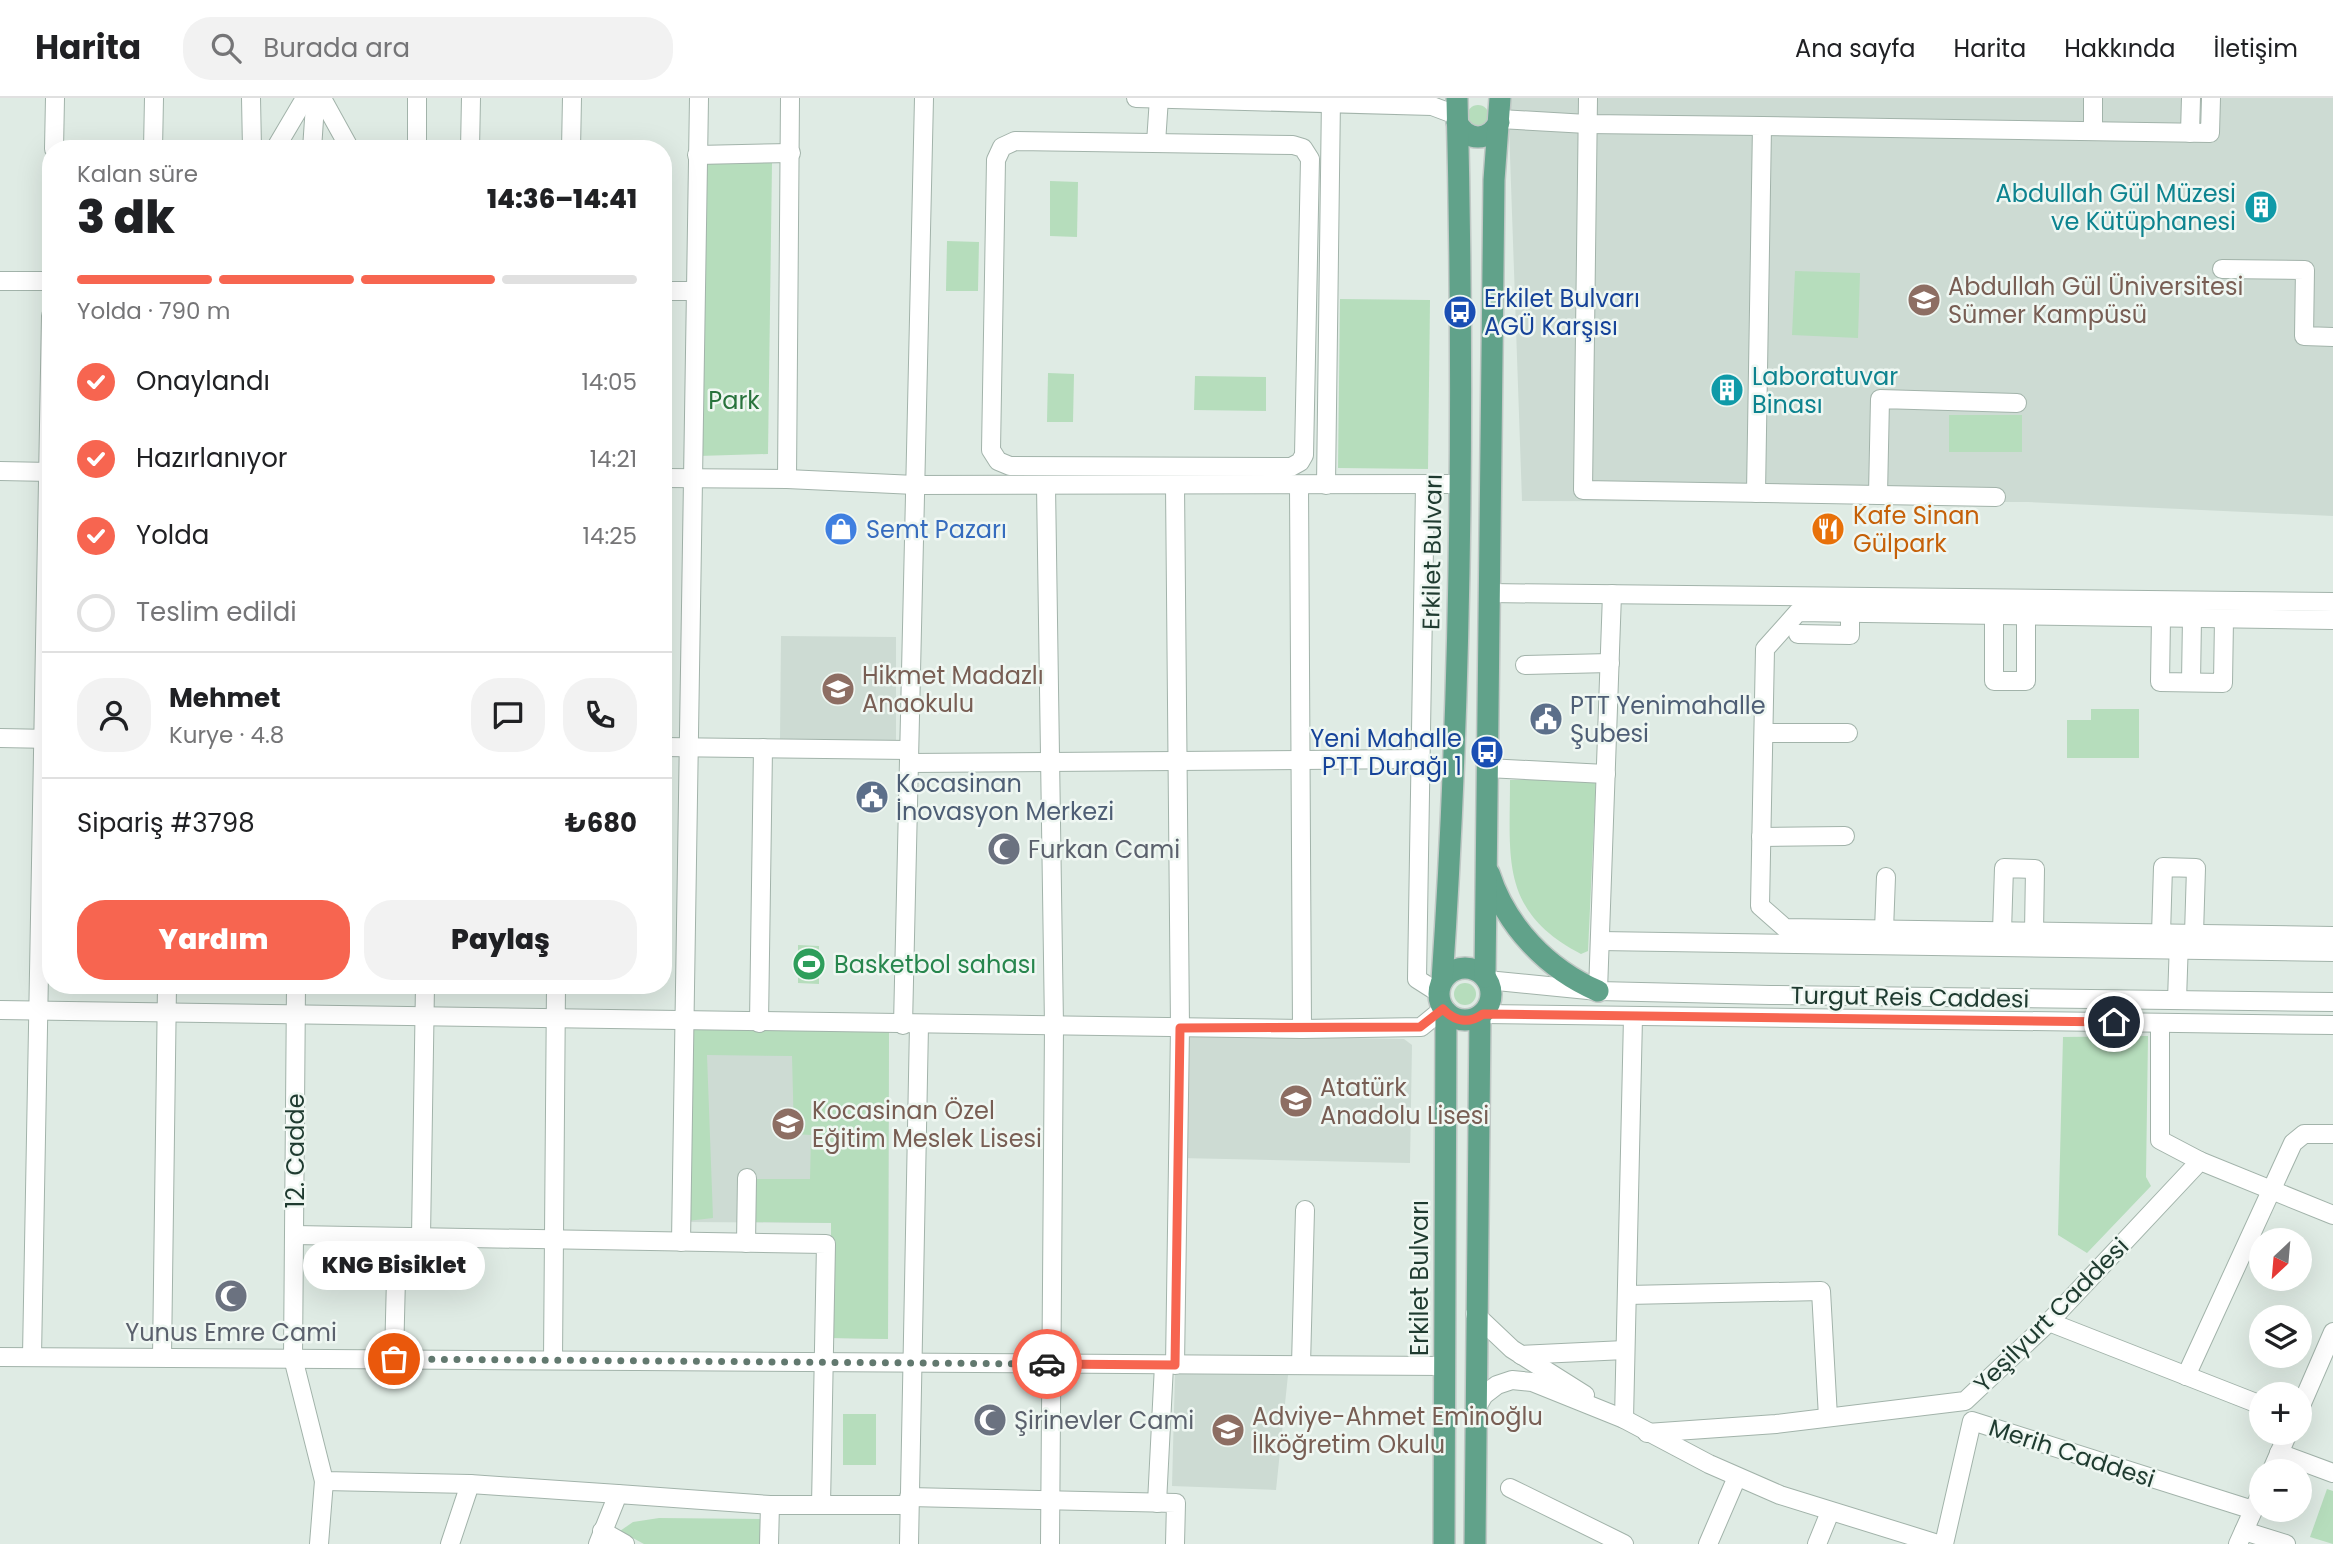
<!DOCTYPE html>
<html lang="tr">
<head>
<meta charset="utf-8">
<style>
  :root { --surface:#fff; --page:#f2f2f2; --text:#202124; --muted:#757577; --line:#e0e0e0; --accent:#f76550 }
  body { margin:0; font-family:Poppins,sans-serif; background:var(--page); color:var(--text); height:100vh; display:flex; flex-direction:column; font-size:26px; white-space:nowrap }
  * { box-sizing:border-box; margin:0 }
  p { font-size:23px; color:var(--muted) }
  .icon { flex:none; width:38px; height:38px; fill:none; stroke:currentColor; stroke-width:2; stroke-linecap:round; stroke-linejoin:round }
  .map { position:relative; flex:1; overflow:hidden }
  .panel { position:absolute; left:42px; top:42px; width:630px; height:854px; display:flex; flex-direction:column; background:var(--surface); border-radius:28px; box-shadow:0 7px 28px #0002 }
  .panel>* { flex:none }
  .needle { width:46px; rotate:206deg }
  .buttons { position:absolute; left:2249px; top:1130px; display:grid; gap:14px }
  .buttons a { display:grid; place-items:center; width:63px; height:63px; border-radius:50%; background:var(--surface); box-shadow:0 7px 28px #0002; font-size:35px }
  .pin { position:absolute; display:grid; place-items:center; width:60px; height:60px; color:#fff; margin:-30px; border:4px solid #fff; border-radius:50%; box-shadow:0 2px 7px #0007 }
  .courier { position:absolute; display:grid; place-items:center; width:70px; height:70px; margin:-35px; border:5px solid #f76550; border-radius:50%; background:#fff; color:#222; box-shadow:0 2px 9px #0007 }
  .bubble { position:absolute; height:49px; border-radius:24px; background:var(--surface); box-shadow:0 7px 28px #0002; font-size:23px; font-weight:800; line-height:49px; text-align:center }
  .headline em { font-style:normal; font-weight:800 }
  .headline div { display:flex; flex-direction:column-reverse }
  .headline { display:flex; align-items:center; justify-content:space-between; height:119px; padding:0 35px }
  h1 { font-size:46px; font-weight:800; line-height:52px }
  .bar { display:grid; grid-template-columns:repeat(4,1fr); gap:10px 7px; align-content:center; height:84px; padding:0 35px }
  .bar i { height:9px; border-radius:5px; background:var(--line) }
  .bar .active { background:var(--accent) }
  .bar p { grid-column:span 4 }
  .line { display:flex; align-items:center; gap:18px; padding:0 35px; border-top:2px solid var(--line) }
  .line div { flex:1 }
  .round { display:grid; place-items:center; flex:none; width:74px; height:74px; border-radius:28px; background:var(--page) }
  ol { padding:0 35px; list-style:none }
  li { display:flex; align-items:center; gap:21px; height:77px }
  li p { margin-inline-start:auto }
  li .icon { padding:7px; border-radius:50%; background:var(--accent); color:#fff; stroke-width:4 }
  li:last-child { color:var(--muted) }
  li i { width:38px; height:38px; border:4px solid var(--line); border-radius:50% }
  .button { display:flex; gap:14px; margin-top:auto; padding:14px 35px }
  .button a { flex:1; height:80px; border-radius:28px; background:var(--accent); color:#fff; font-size:28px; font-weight:800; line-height:80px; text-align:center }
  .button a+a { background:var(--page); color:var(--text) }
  header { display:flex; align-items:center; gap:42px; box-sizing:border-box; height:98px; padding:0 35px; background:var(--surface); border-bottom:2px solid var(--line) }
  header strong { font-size:33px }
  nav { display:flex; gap:38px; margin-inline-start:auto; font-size:24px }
  .search { width:490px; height:63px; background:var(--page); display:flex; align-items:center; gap:18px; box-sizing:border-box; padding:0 24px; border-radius:28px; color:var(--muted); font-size:26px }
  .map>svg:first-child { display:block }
  .built { fill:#cddbd3 }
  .green { fill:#b6ddbc }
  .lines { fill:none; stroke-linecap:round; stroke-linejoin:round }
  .minor-casing { stroke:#a2b3aa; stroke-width:20 }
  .major-casing { stroke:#c0c8c5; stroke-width:24 }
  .minor { stroke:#fff; stroke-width:18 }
  .major { stroke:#61a28a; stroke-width:21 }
  .done { stroke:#62796f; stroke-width:7; stroke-dasharray:0 12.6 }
  .route { stroke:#f76550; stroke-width:9 }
  .labels { text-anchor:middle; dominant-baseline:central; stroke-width:5; stroke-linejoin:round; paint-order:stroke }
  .culture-label { font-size:24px; fill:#0d838f; stroke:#eff7f2; text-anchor:end }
  .education-label { font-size:24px; fill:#785e54; stroke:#eff7f2; text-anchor:start }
  .transit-label { font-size:24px; fill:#164399; stroke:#eff7f2; text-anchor:start }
  .park-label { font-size:24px; fill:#28733c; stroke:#eff7f2 }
  .food-label { font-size:24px; fill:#c56008; stroke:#eff7f2; text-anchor:start }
  .shop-label { font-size:24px; fill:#366cbe; stroke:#eff7f2; text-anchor:start }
  .street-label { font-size:24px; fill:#1f3b30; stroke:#eff7f2 }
  .service-label { font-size:24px; fill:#4e5e75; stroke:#eff7f2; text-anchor:start }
  .worship-label { font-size:24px; fill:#5b616d; stroke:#eff7f2; text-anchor:start }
  .leisure-label { font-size:24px; fill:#27864d; stroke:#eff7f2; text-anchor:start }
</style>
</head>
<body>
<header>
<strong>Harita</strong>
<div class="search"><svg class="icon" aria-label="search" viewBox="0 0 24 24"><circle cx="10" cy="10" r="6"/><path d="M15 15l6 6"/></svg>Burada ara</div>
<nav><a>Ana sayfa</a><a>Harita</a><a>Hakkında</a><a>İletişim</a></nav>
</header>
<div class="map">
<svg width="2333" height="1446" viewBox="0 0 2333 1446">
  <rect width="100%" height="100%" fill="#dfebe4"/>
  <g class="built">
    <path d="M1508,0H2333V418L2028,404L1522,403Z"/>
    <path d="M781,538L896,539V643L780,642Z"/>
    <path d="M687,927L889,928L888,1241L831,1240V1125L687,1124Z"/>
    <path d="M1185,937L1404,941L1412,947L1410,1065L1180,1060Z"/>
    <path d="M1175,1276L1288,1277L1276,1392L1172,1388Z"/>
  </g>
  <g class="green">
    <circle cx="1478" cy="18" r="11"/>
    <path d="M705,65H772L768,356L698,358Z"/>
    <path d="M1050,83L1078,84L1077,139L1050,138Z"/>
    <path d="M947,143L979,144L978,193H946Z"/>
    <path d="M1795,173L1860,175L1858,240L1792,237Z"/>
    <path d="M1340,201L1430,202L1428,371L1338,370Z"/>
    <path d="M1048,275L1074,276L1073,324H1047Z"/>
    <path d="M1195,278L1266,279V313L1194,312Z"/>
    <rect x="1949" y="317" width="73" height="37"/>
    <path d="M2091,611H2139V660H2067V622H2091Z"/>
    <path d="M1596,681L1588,853L1581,856C1500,814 1510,761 1510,682Z"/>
    <path d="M798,847L819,848V886L798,885Z"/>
    <circle cx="1465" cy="896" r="11"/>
    <path d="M687,927L889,928L888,1241L831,1240V1125L753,1124V1081H810L811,1037L794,1036L792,958L707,957L713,1120L687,1123Z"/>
    <path d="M2148,938L2146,1079L2151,1088L2087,1155L2058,1137L2063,939Z"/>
    <rect x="843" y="1316" width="33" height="51"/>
    <path d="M2327,1391L2333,1393V1446L2310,1439Z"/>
    <path d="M659,1420L763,1421L764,1446H644L620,1433L633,1424Z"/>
  </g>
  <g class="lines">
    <defs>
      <g id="minor">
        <path d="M251,0L252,51"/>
        <path d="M1136,0L1432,8L1456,17"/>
        <path d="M1588,0L1583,392L1996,399"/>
        <path d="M324,4L350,51"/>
        <path d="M1500,21L1587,26L1762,28L1756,395"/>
        <path d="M1762,28L2210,35L2211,0"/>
        <path d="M2093,33V0"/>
        <path d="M2190,35L2191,0"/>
        <path d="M1015,43L1293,47L1303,50L1310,61L1304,357L1300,364L1291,369L1010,368L998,363L991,352L996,62L1002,49Z"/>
        <path d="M1156,45L1159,0"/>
        <path d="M54,51L55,0"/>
        <path d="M153,51L154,0"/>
        <path d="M275,51L304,2"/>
        <path d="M312,51L315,7"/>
        <path d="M417,51V0"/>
        <path d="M470,51L471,0"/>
        <path d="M571,51L572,0"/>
        <path d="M697,57L791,55"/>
        <path d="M2222,171L2305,172L2304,238L2333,239"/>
        <path d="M0,183H51"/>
        <path d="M663,193H695"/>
        <path d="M0,373L51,374"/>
        <path d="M663,380L787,381L915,387L1459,386"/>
        <path d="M787,381L790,0"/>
        <path d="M1046,387L1054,928L1050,1446"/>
        <path d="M1175,387L1180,930L1175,1267"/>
        <path d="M1299,387L1302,931"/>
        <path d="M1326,387L1331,0"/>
        <path d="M1425,387L1417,881L1439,895"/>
        <path d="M1878,397L1880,301L2017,305"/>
        <path d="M1489,495L2333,504"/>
        <path d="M1994,517V583H2026V517"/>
        <path d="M2161,520L2160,584L2223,585L2224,521"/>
        <path d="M2333,522L1798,514L1765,551L1760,808L1785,830L2333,838"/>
        <path d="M1798,536L1850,537V515"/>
        <path d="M1525,567L1610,565"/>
        <path d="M2191,584L2192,520"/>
        <path d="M1764,635H1848"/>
        <path d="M0,640L51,641"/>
        <path d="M663,649L909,652"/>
        <path d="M909,665L1420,661"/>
        <path d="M1487,670L1606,676"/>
        <path d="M1761,739L1845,738"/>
        <path d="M1884,832L1886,779"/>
        <path d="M2002,833L2004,770L2035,771L2034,834"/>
        <path d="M2161,836L2163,769L2196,770L2194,836"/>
        <path d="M1600,843L2333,854"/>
        <path d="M1487,882L1598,893L1770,897L2333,904"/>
        <path d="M296,887L293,1260L324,1383L470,1386L450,1446"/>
        <path d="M1598,893L1612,496"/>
        <path d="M2177,902L2179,843"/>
        <path d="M0,912L1302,931L1421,929L1443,911"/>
        <path d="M1483,916L2333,927"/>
        <path d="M759,925L763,650"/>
        <path d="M2160,925V1042L2200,1063"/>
        <path d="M903,927L924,0"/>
        <path d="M294,1137L826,1146L821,1407"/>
        <path d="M421,1139L425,887"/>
        <path d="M681,1144L699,0"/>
        <path d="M746,1145L747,1080"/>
        <path d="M1627,1197L1821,1193L1828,1319"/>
        <path d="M1475,1216L1512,1251L1585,1297"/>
        <path d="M2049,1224L2261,1307"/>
        <path d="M1521,1257L1625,1252"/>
        <path d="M32,1258L51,218"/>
        <path d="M0,1259L1445,1268"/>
        <path d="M162,1259L167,887"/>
        <path d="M394,1261L397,1139"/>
        <path d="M553,1262L556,887"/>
        <path d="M1301,1267L1305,1112"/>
        <path d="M2186,1278L2293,1045L2304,1036H2333"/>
        <path d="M2300,1310L2333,1234"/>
        <path d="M1475,1312L1484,1297L1497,1287L1512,1282L1532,1284L1624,1321L1709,1366L1780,1397L1938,1446"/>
        <path d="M1624,1321L1633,919"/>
        <path d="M1647,1335L1776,1326L1965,1303L2049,1224L2200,1063L2333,1117"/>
        <path d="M2279,1355L2333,1375"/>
        <path d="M2271,1374L2288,1335"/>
        <path d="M470,1386L618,1396"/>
        <path d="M1510,1390L1624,1446"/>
        <path d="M909,1399L1176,1405L1175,1446"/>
        <path d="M1157,1405L1164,1267"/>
        <path d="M602,1433L625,1446"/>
        <path d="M2244,1433L2286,1446"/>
        <path d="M319,1446L324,1383"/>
        <path d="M598,1446L618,1396L770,1407H909"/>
        <path d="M769,1446L770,1407"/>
        <path d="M909,1446L919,927"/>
        <path d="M1708,1446L1737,1379"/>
        <path d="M1817,1446L1830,1414"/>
        <path d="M1944,1446L1972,1323L2253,1412"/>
        <path d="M2238,1446L2261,1395"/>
      </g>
      <g id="major">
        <path d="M1457,24C1467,44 1489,44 1499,24"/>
        <path d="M1489,775C1506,828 1547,871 1598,893"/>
        <circle cx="1465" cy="896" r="26"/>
        <path d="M1485,879L1494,82L1500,0"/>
        <path d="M1442,883C1462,590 1464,293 1457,0"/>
        <path d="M1444,1446L1446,914"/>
        <path d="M1475,1446L1480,918"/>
      </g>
    </defs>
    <use href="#minor" class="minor-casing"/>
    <use href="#major" class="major-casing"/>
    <use href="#minor" class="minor"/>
    <use href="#major" class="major"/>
  </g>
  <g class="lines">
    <path class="done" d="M394,1261L1047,1266"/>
    <path class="route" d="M1047,1266L1175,1267L1180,930L1420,929L1443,911C1455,924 1469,926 1483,916L2114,924"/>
  </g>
  <defs>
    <symbol id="building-disc" viewBox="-11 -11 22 22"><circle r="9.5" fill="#0f9aa8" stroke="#eff7f2"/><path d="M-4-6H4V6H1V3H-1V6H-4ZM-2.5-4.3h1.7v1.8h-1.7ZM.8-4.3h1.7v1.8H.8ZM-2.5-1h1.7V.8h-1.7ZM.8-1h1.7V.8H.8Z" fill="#fff"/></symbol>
    <symbol id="university-disc" viewBox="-11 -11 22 22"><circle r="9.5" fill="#8d6e63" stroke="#eff7f2"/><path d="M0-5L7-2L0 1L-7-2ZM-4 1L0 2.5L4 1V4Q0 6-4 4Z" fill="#fff"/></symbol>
    <symbol id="bus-disc" viewBox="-11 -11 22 22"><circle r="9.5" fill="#1a4fb4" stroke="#eff7f2"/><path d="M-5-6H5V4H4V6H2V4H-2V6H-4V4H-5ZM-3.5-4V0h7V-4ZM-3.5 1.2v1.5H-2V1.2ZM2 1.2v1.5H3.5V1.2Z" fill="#fff"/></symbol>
    <symbol id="shop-disc" viewBox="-11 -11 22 22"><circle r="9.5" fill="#3f7fe0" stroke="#eff7f2"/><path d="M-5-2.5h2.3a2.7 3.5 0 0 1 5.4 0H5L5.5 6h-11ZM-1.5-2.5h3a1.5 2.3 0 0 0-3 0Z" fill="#fff"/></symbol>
    <symbol id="restaurant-disc" viewBox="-11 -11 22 22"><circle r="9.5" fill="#e8710a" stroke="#eff7f2"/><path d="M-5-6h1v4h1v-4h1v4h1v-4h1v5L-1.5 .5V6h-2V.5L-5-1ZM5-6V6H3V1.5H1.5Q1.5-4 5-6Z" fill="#fff"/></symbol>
    <symbol id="school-disc" viewBox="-11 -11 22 22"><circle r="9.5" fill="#8d6e63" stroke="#eff7f2"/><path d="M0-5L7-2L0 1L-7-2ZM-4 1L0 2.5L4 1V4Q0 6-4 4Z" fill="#fff"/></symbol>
    <symbol id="civic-disc" viewBox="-11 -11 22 22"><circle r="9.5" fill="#5c6f8a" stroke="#eff7f2"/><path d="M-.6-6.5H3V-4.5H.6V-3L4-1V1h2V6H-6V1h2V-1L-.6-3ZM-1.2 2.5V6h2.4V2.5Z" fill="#fff"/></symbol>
    <symbol id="mosque-disc" viewBox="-11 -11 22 22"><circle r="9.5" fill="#6b7280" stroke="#eff7f2"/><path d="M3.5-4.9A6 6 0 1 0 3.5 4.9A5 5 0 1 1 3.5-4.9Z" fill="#fff"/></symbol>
    <symbol id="stadium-disc" viewBox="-11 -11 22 22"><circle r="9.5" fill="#2e9e5b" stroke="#eff7f2"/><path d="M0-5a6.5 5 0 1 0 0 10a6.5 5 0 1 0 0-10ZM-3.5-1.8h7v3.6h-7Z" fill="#fff"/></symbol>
  </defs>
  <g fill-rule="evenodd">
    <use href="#building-disc" x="2242" y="90" width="38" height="38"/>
    <use href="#university-disc" x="1905" y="183" width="38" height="38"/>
    <use href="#bus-disc" x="1441" y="195" width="38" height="38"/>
    <use href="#building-disc" x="1708" y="273" width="38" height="38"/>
    <use href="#shop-disc" x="822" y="412" width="38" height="38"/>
    <use href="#restaurant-disc" x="1809" y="412" width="38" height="38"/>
    <use href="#school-disc" x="819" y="572" width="38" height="38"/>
    <use href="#civic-disc" x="1527" y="602" width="38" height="38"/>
    <use href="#bus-disc" x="1468" y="635" width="38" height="38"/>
    <use href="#civic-disc" x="853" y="680" width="38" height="38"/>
    <use href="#mosque-disc" x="985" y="732" width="38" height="38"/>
    <use href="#stadium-disc" x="790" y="847" width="38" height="38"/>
    <use href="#school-disc" x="1277" y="984" width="38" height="38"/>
    <use href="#school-disc" x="769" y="1007" width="38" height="38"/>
    <use href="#mosque-disc" x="212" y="1179" width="38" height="38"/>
    <use href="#mosque-disc" x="971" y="1303" width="38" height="38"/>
    <use href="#school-disc" x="1209" y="1313" width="38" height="38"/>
  </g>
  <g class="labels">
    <g class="culture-label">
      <text x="2236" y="95">Abdullah Gül Müzesi<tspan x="2236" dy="28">ve Kütüphanesi</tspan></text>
      <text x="1752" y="278" text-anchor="start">Laboratuvar<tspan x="1752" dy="28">Binası</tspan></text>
    </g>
    <g class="education-label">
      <text x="1948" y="188">Abdullah Gül Üniversitesi<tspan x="1948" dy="28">Sümer Kampüsü</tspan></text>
      <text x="862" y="577">Hikmet Madazlı<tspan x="862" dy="28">Anaokulu</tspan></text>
      <text x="1320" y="989">Atatürk<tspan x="1320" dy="28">Anadolu Lisesi</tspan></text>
      <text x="812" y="1012">Kocasinan Özel<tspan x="812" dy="28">Eğitim Meslek Lisesi</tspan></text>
      <text x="1252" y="1318">Adviye-Ahmet Eminoğlu<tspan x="1252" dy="28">İlköğretim Okulu</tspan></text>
    </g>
    <g class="transit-label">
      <text x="1484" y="200">Erkilet Bulvarı<tspan x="1484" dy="28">AGÜ Karşısı</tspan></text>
      <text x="1462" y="640" text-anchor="end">Yeni Mahalle<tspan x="1462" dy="28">PTT Durağı 1</tspan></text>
    </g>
    <g class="park-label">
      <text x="734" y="302">Park</text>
    </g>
    <g class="food-label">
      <text x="1853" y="417">Kafe Sinan<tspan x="1853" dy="28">Gülpark</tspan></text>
    </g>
    <g class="shop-label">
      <text x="866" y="431">Semt Pazarı</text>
    </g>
    <g class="street-label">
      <text transform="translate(1432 454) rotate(-89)">Erkilet Bulvarı</text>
      <text transform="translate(1910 899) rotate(1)">Turgut Reis Caddesi</text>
      <text transform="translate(295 1053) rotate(-90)">12. Cadde</text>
      <text transform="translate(1419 1180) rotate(-90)">Erkilet Bulvarı</text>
      <text transform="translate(2051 1217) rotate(-45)">Yeşilyurt Caddesi</text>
      <text transform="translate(2072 1355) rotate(18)">Merih Caddesi</text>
    </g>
    <g class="service-label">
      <text x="1570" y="607">PTT Yenimahalle<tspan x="1570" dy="28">Şubesi</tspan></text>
      <text x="896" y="685">Kocasinan<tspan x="896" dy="28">İnovasyon Merkezi</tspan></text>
    </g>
    <g class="worship-label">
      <text x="1028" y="751">Furkan Cami</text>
      <text x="231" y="1234" text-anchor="middle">Yunus Emre Cami</text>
      <text x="1014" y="1322">Şirinevler Cami</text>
    </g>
    <g class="leisure-label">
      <text x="834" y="866">Basketbol sahası</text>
    </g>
  </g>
</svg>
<div class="buttons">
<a><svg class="needle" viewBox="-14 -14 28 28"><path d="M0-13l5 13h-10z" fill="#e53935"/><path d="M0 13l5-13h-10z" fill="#757577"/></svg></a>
<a><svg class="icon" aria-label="layers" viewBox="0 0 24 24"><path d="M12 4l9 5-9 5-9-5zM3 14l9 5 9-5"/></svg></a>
<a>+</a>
<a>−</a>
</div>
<div class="pin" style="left:394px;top:1261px;background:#ea580c"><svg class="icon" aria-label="bag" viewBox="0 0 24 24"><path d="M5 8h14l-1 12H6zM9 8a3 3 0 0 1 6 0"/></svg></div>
<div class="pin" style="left:2114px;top:924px;background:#1f2937"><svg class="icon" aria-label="home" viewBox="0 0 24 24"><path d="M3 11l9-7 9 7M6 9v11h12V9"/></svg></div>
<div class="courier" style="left:1047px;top:1266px"><svg class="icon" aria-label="car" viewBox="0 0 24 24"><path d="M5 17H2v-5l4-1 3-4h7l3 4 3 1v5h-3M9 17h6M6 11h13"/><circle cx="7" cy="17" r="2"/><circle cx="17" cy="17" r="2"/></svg></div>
<div class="bubble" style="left:303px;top:1143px;width:182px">KNG Bisiklet</div>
<section class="panel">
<div class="headline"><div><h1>3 dk</h1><p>Kalan süre</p></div><em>14:36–14:41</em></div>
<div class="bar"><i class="active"></i><i class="active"></i><i class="active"></i><i></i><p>Yolda · 790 m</p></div>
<ol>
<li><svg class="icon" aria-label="check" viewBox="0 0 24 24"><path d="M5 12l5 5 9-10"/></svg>Onaylandı<p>14:05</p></li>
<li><svg class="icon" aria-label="check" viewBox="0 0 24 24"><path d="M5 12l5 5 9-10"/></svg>Hazırlanıyor<p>14:21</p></li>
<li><svg class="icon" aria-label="check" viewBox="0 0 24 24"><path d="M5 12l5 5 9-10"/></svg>Yolda<p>14:25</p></li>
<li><i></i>Teslim edildi</li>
</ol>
<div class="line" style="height:126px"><a class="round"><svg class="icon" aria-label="person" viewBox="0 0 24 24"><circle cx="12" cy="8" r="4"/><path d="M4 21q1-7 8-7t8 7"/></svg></a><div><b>Mehmet</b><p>Kurye · 4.8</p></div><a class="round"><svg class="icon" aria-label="chat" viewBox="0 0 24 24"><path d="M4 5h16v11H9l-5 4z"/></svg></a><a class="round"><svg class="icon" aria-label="phone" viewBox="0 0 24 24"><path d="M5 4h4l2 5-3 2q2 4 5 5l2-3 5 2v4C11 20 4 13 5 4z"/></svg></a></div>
<div class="line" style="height:91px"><div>Sipariş #3798</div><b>₺680</b></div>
<div class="button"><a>Yardım</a><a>Paylaş</a></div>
</section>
</div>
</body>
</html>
